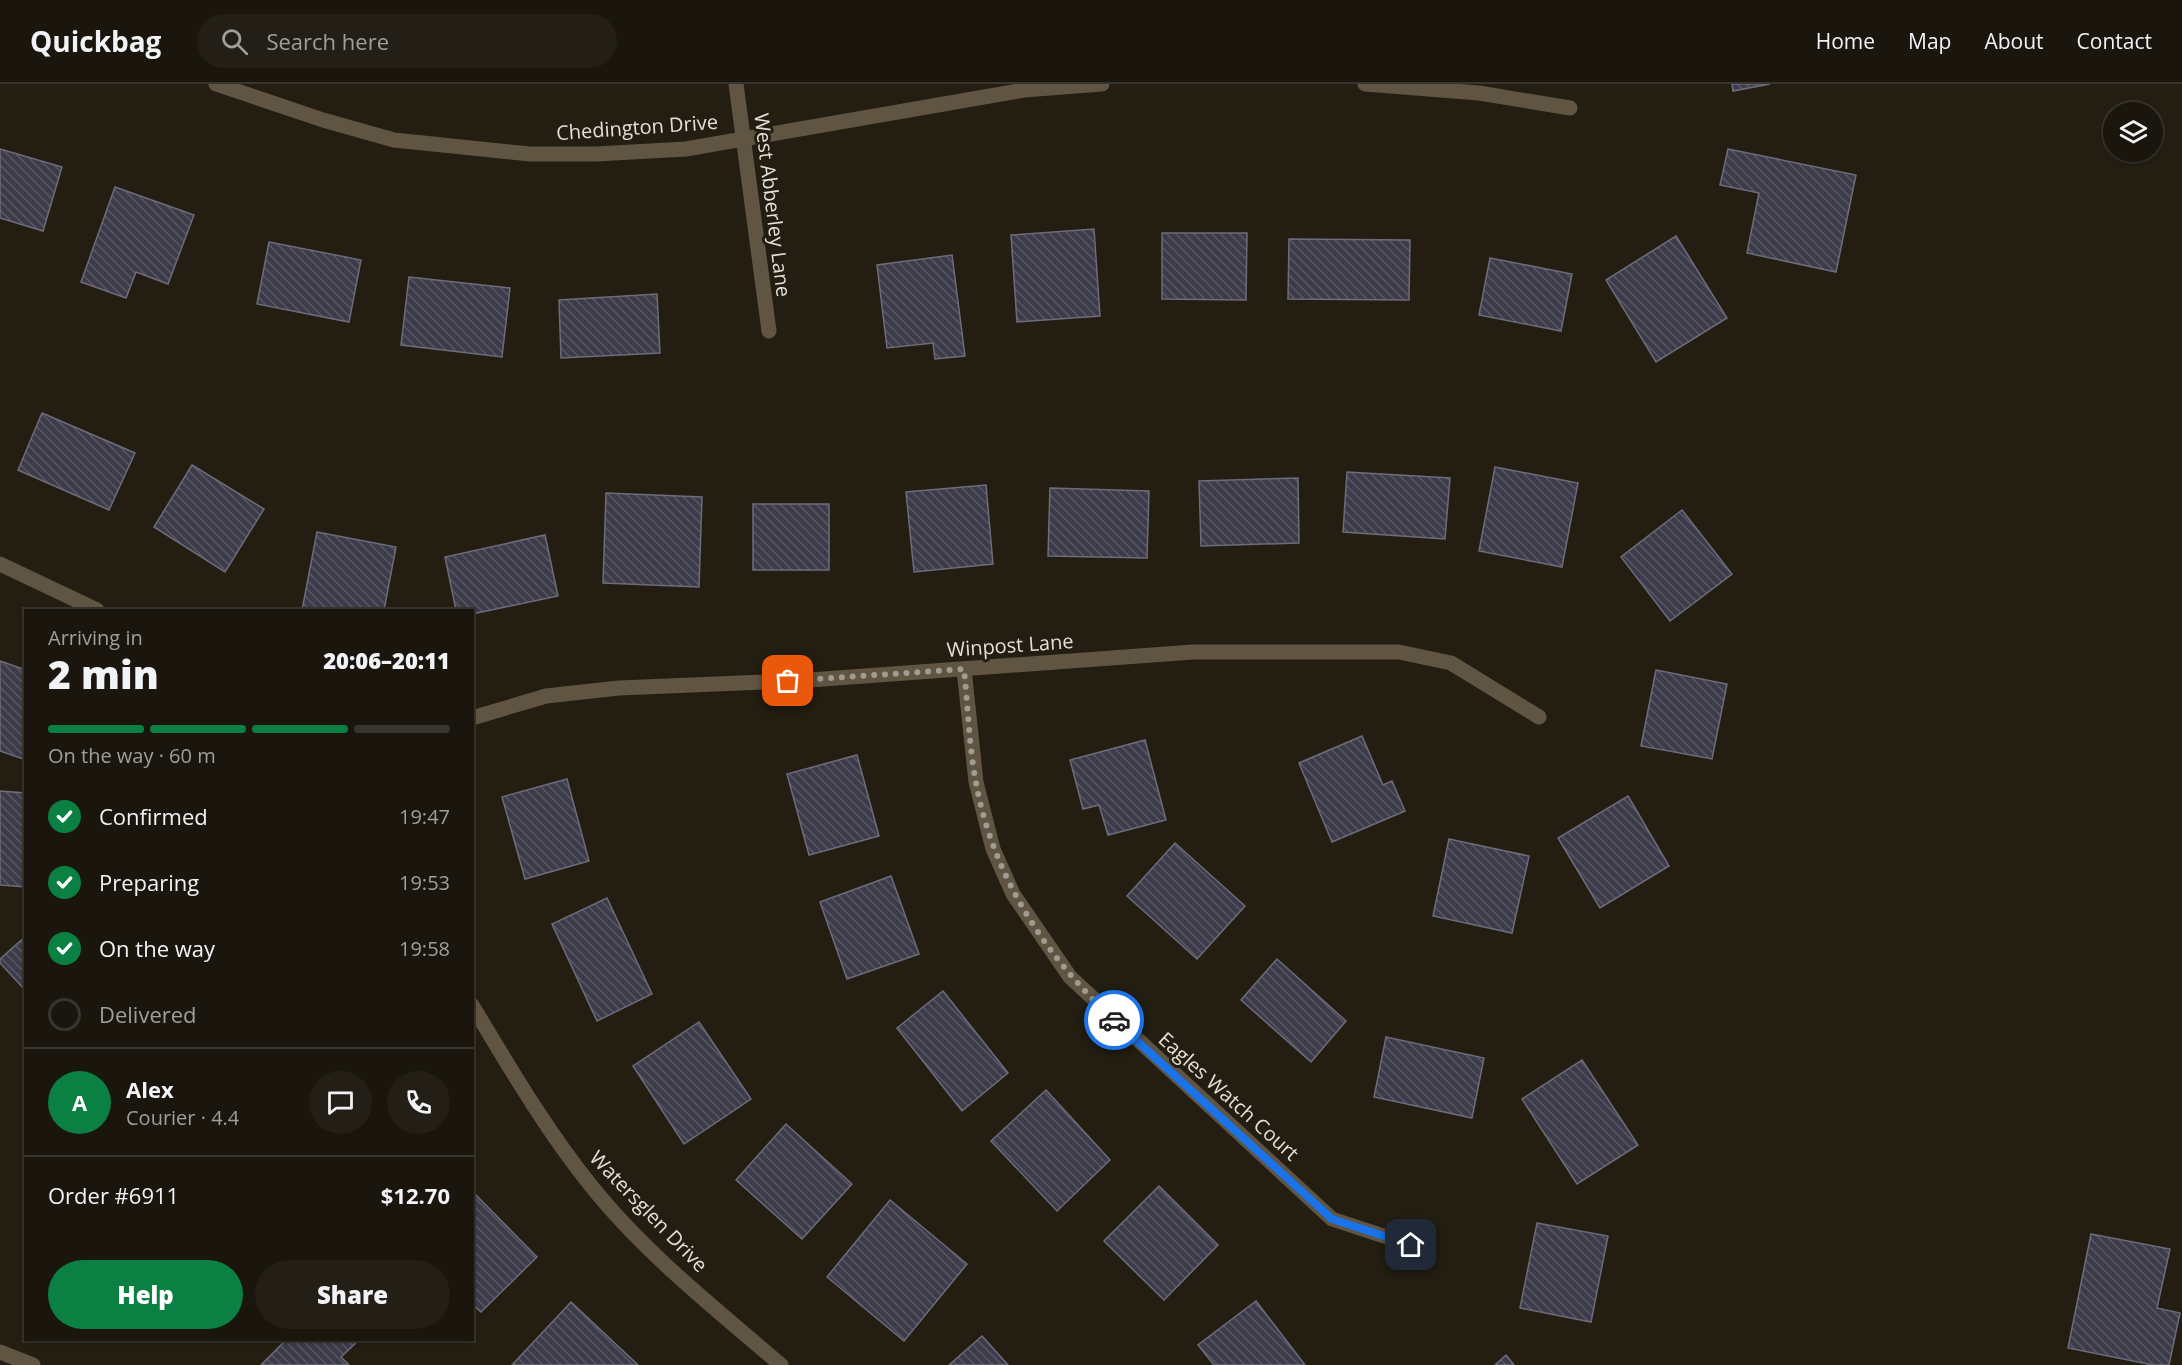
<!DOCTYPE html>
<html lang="en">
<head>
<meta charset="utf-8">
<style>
  :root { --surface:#1a160d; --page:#231f16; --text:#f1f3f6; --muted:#9f9f9d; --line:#38352e; --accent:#0b8043 }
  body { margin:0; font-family:"Open Sans",sans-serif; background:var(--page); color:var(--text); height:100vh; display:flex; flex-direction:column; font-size:22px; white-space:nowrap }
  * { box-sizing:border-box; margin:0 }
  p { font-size:20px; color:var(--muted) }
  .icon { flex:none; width:33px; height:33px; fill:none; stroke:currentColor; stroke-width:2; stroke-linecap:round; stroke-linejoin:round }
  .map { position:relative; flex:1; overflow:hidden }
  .sheet { position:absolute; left:24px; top:525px; width:450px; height:732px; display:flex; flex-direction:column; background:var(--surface); border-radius:0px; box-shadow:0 2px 4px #0004,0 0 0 2px var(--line) }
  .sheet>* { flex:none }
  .tools { position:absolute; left:2103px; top:18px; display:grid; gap:12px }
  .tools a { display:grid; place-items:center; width:60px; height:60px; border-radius:50%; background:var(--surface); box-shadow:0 2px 4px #0004,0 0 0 2px var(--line); font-size:30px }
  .pin { position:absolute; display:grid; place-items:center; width:51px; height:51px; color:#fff; margin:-26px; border-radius:12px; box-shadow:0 3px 9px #0006 }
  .courier { position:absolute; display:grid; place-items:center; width:60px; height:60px; margin:-30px; border:4px solid #1a73e8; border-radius:50%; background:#fff; color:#222; box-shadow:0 2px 8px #0007 }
  .summary em { font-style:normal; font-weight:800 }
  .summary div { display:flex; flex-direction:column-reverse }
  .summary { display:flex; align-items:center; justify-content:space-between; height:102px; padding:0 24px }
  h1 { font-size:39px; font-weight:800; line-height:45px }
  .bar { display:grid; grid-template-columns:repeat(4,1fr); gap:9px 6px; align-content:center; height:72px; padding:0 24px }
  .bar i { height:8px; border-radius:4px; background:var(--line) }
  .bar .on { background:var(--accent) }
  .bar p { grid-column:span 4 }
  .line { display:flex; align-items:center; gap:15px; padding:0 24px; border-top:2px solid var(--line) }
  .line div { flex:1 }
  .round { display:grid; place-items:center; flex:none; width:63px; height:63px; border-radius:32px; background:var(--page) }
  ol { padding:0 24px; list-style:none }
  li { display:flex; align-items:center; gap:18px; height:66px }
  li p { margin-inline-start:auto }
  li .icon { padding:6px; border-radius:50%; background:var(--accent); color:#fff; stroke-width:4 }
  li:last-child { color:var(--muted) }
  li i { width:33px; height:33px; border:3px solid var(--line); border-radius:50% }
  .button { display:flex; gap:12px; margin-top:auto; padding:12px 24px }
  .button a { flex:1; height:69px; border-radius:36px; background:var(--accent); color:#fff; font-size:24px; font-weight:800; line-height:69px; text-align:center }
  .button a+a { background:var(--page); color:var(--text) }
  header { display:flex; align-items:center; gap:36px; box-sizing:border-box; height:84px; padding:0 30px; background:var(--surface); border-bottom:2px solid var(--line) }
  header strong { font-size:28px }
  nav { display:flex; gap:33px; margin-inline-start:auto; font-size:21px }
  .search { width:420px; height:54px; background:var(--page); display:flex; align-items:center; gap:15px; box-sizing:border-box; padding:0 21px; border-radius:33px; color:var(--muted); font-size:22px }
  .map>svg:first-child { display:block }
  .building { fill:url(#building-back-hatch); stroke:#6e6c7c; stroke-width:1.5 }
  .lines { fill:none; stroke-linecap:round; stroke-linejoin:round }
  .minor { stroke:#605542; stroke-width:15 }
  .done { stroke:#a09c92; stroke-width:6; stroke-dasharray:0 10.8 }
  .route { stroke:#1a73e8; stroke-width:8 }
  .labels { text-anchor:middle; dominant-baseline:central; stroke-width:6; stroke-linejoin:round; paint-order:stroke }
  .street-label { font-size:20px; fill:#e4e0d7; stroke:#231e11 }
</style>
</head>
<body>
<header>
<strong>Quickbag</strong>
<div class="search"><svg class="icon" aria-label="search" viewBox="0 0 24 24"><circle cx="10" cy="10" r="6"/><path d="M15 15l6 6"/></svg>Search here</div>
<nav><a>Home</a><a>Map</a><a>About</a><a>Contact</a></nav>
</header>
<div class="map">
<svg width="2182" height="1281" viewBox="0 0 2182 1281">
  <defs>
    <pattern id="building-back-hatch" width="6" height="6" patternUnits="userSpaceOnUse" patternTransform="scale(1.5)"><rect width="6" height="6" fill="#3c3b49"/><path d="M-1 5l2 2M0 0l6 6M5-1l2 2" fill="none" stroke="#585762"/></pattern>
  </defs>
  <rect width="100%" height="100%" fill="#231e11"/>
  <g class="building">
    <path d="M1732,0H1770L1733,7Z"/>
    <path d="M0,65L62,83L43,147L0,134Z"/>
    <path d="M1728,65L1856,91L1836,188L1747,169L1759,109L1720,101Z"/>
    <path d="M115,103L194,131L168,200L136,188L126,214L81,198Z"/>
    <path d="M1094,145L1100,232L1017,238L1011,151Z"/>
    <path d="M1162,149H1247L1246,216L1162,215Z"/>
    <path d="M1676,152L1727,234L1656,278L1606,196Z"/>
    <path d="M1289,155L1410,156L1409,216L1288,215Z"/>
    <path d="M269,158L361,176L349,238L257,220Z"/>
    <path d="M952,171L965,272L935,275L933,259L887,264L877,181Z"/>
    <path d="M1490,174L1572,190L1561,247L1479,231Z"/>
    <path d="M409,193L510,204L502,273L401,261Z"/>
    <path d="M657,210L660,269L561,274L559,216Z"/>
    <path d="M42,329L135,369L109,426L18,386Z"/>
    <path d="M192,381L264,425L225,488L154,443Z"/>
    <path d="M1495,383L1578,399L1562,483L1479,467Z"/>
    <path d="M1347,388L1450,394L1445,455L1343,448Z"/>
    <path d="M1298,394L1299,459L1201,462L1199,397Z"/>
    <path d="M986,401L993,480L914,488L906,408Z"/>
    <path d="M1050,404L1149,407L1147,474L1048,472Z"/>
    <path d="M606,409L702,413L699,503L603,499Z"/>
    <rect x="753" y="420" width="76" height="66"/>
    <path d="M1682,426L1732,490L1670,537L1621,473Z"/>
    <path d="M317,448L396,463L384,526H302Z"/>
    <path d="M545,451L558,512L472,530V526H456L445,473Z"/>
    <path d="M0,577L26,586V676L0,667Z"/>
    <path d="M1656,586L1727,600L1712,675L1641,662Z"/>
    <path d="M1362,652L1383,701L1392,697L1405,727L1332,758L1299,679Z"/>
    <path d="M1145,656L1166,736L1108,751L1099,721L1083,725L1070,676Z"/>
    <path d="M857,671L879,752L809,771L787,690Z"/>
    <path d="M567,695L589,777L525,795L502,713Z"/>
    <path d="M0,707L26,709V803L0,801Z"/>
    <path d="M1628,712L1669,782L1600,824L1558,754Z"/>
    <path d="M1449,755L1529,772L1512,849L1433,832Z"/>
    <path d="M1175,759L1245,822L1197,875L1127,812Z"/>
    <path d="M891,792L919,870L847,895L820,818Z"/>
    <path d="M607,814L652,910L597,937L552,840Z"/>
    <path d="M26,852V907L0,879V875Z"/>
    <path d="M1277,875L1346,937L1311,978L1241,916Z"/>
    <path d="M943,907L1008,989L962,1027L897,944Z"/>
    <path d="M699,938L751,1015L684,1060L633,982Z"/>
    <path d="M1386,953L1484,974L1472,1034L1374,1013Z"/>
    <path d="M1582,976L1638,1061L1577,1100L1522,1015Z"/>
    <path d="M1046,1006L1110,1076L1057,1127L991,1057Z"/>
    <path d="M786,1040L852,1100L802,1155L736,1096Z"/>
    <path d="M1159,1102L1218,1161L1164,1216L1104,1157Z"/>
    <path d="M475,1110L537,1173L481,1228L472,1220V1113Z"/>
    <path d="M890,1116L967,1180L904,1257L827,1193Z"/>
    <path d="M1537,1139L1608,1152L1591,1238L1520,1224Z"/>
    <path d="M2091,1150L2170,1165L2157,1224L2180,1229L2169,1281H2153L2068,1264Z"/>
    <path d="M1256,1217L1305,1281H1214L1198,1261Z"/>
    <path d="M571,1218L638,1281H512Z"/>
    <path d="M982,1252L1008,1281H949Z"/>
    <path d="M286,1256H359L341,1273L349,1281H261Z"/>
    <path d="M1506,1271L1514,1281H1495Z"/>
  </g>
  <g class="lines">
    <g class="minor">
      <path d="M216,0L323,36L394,56L530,70H596L686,65L1024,6L1102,0"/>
      <path d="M736,0L769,247"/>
      <path d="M1365,0L1479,9L1570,24"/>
      <path d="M0,480L97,526"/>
      <path d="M964,585L976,698L993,765L1013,810L1070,893L1332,1135L1411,1161"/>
      <path d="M472,634L546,612L619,604L810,596L1193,568H1399L1451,579L1539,633"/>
      <path d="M472,921C510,984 546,1046 592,1103C646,1170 716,1225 781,1281"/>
      <path d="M0,1268L33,1281"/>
    </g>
  </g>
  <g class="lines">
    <path class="done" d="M788,597L964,585C968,623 969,662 976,699C993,792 1045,872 1114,936"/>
    <path class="route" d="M1114,936L1332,1135L1411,1161"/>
  </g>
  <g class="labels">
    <g class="street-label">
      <text transform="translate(637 43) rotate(-4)">Chedington Drive</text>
      <text transform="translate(773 121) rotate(83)">West Abberley Lane</text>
      <text transform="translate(1010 561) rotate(-4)">Winpost Lane</text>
      <text transform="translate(1229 1012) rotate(42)">Eagles Watch Court</text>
      <text transform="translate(649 1127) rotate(46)">Watersglen Drive</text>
    </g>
  </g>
</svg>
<div class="tools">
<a><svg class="icon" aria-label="layers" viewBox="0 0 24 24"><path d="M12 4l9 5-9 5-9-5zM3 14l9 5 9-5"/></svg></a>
</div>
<div class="pin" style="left:788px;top:597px;background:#ea580c"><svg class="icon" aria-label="bag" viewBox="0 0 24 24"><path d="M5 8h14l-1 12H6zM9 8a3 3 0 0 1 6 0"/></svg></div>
<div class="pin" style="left:1411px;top:1161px;background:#1f2937"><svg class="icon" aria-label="home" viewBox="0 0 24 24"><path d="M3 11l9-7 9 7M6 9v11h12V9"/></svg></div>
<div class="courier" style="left:1114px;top:936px"><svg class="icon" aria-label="car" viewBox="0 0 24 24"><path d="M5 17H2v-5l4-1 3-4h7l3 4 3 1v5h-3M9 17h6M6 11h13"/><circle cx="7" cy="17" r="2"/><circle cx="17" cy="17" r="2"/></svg></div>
<section class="sheet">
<div class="summary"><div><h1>2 min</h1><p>Arriving in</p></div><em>20:06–20:11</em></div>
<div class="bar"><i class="on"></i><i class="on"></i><i class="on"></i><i></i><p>On the way · 60 m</p></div>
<ol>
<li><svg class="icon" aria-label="check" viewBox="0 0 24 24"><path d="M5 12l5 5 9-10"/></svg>Confirmed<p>19:47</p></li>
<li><svg class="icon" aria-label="check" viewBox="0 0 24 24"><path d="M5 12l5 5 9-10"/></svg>Preparing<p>19:53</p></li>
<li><svg class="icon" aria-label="check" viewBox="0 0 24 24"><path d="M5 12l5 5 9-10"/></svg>On the way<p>19:58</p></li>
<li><i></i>Delivered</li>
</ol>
<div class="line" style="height:108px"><b class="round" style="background:var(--accent);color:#fff">A</b><div><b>Alex</b><p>Courier · 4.4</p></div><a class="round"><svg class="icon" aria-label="chat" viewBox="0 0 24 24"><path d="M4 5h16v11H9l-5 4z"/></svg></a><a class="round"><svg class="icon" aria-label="phone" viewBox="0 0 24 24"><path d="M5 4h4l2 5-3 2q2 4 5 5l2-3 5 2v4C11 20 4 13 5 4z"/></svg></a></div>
<div class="line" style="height:78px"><div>Order #6911</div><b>$12.70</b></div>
<div class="button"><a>Help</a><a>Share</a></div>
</section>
</div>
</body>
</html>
